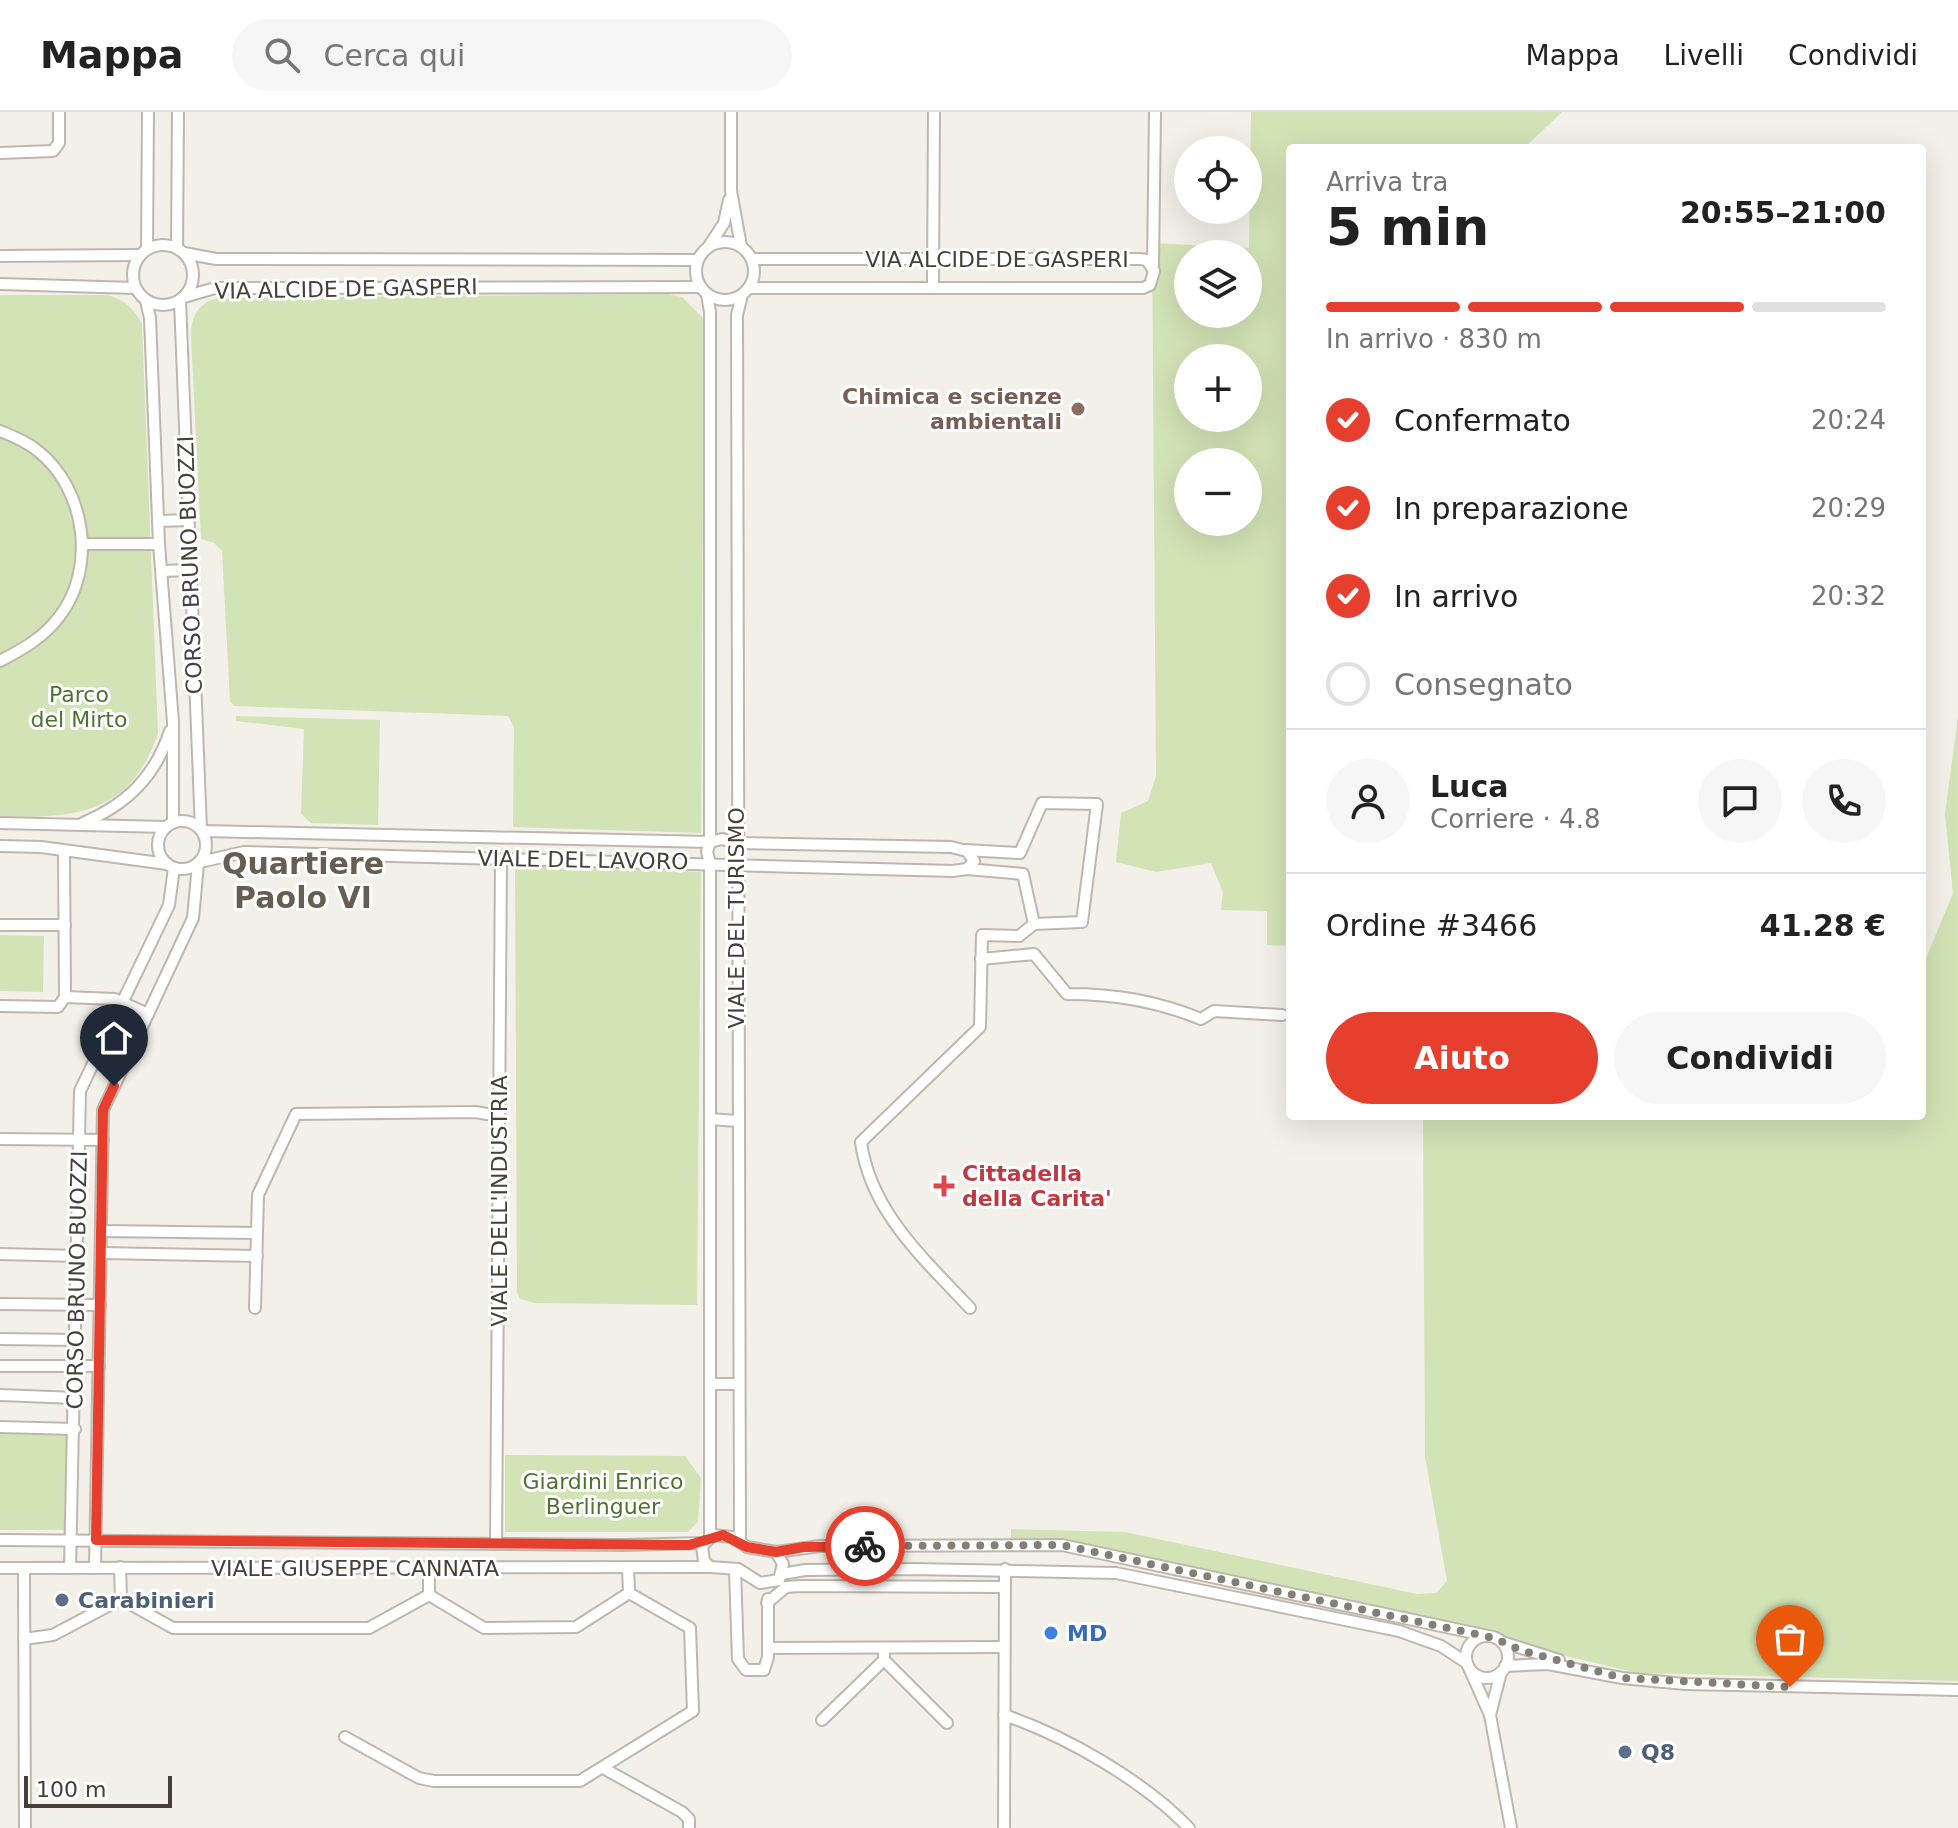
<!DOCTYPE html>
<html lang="it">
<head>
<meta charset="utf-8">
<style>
  :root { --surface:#fff; --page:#f6f6f6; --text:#222; --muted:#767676; --line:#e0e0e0; --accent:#e63f2d }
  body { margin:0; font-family:"DejaVu Sans",sans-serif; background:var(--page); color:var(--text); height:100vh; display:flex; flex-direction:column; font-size:30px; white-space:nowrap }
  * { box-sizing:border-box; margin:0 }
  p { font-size:26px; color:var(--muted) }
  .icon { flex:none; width:44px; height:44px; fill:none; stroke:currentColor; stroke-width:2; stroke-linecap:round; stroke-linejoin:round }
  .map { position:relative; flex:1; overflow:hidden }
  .panel { position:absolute; left:1286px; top:32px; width:640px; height:976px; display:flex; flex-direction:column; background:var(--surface); border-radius:8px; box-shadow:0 8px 32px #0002 }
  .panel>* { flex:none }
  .tools { position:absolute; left:1174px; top:24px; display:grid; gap:16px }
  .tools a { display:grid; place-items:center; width:88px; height:88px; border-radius:50%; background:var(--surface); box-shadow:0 8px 32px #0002; font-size:40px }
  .scale { position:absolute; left:24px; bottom:20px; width:148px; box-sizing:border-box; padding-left:8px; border:4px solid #464038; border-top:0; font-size:22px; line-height:28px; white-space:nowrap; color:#464038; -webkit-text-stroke:6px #fff; paint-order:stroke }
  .pin { position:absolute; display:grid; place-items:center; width:68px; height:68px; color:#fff; margin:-82px -34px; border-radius:50% 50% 50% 0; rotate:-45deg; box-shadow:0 0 8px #0007 }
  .pin .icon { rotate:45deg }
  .courier { position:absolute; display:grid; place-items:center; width:80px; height:80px; margin:-40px; border:6px solid #e63f2d; border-radius:50%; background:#fff; color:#222; box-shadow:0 2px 10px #0007 }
  .overview em { font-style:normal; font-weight:700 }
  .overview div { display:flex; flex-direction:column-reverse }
  .overview { display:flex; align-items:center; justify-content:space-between; height:136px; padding:0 40px }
  h1 { font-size:52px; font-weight:700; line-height:60px }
  .bar { display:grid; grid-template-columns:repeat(4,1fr); gap:12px 8px; align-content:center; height:96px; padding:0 40px }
  .bar i { height:10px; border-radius:6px; background:var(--line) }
  .bar .selected { background:var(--accent) }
  .bar p { grid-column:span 4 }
  .line { display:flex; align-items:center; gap:20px; padding:0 40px; border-top:2px solid var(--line) }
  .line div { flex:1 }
  .round { display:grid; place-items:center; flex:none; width:84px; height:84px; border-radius:42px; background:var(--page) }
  ol { padding:0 40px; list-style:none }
  li { display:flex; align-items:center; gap:24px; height:88px }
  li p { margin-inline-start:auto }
  li .icon { padding:8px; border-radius:50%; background:var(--accent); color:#fff; stroke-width:4 }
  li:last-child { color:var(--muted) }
  li i { width:44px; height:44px; border:4px solid var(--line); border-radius:50% }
  .action { display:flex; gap:16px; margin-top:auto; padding:16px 40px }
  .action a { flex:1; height:92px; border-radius:48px; background:var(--accent); color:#fff; font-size:32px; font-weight:700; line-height:92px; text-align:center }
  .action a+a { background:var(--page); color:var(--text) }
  header { display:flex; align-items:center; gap:48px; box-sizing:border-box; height:112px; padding:0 40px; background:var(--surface); border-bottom:2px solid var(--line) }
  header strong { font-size:38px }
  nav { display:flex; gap:44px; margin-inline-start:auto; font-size:28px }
  .search { width:560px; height:72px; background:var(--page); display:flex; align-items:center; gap:20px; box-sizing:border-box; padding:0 28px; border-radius:44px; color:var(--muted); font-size:30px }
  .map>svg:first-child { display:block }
  .green { fill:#d2e3b6; fill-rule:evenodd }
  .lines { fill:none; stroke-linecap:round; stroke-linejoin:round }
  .minor-casing { stroke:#beb7ad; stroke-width:14 }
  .minor { stroke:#fff; stroke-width:10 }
  .done { stroke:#837e76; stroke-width:8; stroke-dasharray:0 14.4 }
  .route { stroke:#e63f2d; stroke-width:10 }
  .education-dot { fill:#8d6e63; stroke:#fff; stroke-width:3 }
  .health-dot { fill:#e0444e; stroke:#fff; stroke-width:3 }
  .service-dot { fill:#5c6f8a; stroke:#fff; stroke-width:3 }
  .shop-dot { fill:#3f7fe0; stroke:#fff; stroke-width:3 }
  .labels { text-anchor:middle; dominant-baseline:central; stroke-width:6; stroke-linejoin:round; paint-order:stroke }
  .street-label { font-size:22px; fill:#464038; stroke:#fff }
  .education-label { font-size:22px; font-weight:bold; fill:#785e54; stroke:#fff; text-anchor:end }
  .park-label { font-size:22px; fill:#4e7331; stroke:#fff }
  .health-label { font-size:22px; font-weight:bold; fill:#be3a42; stroke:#fff; text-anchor:start }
  .service-label { font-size:22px; font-weight:bold; fill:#4e5e75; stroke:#fff; text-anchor:start }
  .shop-label { font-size:22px; font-weight:bold; fill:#366cbe; stroke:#fff; text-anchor:start }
  .district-label { font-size:30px; font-weight:bold; fill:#685d51; stroke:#fff }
</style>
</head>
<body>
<header>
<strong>Mappa</strong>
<div class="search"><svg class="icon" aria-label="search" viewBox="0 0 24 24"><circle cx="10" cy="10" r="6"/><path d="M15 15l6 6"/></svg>Cerca qui</div>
<nav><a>Mappa</a><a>Livelli</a><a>Condividi</a></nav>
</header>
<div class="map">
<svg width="1958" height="1716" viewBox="0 0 1958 1716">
  <rect width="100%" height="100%" fill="#f3f0e9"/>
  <g class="green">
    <path d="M1251,0H1562L1524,36H1290V834L1267,833V799L1221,798L1223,780L1211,751L1156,760L1116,750L1121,701L1148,689L1156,664L1152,131L1249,136ZM1188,142H1248V202H1188ZM1188,246H1248V306H1188ZM1188,350H1248V410H1188Z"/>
    <path d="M668,182L682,185L704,207L701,721L513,715L514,615L508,604L234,594L230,589L222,439L214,431L201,427L191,225C191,205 197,192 217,186Z"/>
    <path d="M0,183H108C125,189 134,196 142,212L158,621C131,702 76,706 0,705Z"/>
    <path d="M236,604L380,608L378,713L311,711L301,702L304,617L236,609Z"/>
    <path d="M1958,604V1569L1637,1561L1517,1532L1495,1517L1461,1516L1080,1433L1011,1429V1417L1125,1420L1417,1482L1436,1481L1447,1469L1425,1345L1423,1004H1922V856L1953,781L1945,702Z"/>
    <path d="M515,754L701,760L697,1193L535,1191L520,1187L517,1180Z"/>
    <path d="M0,823L44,824L43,880L0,879Z"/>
    <path d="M0,1317L69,1320L65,1418H0Z"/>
    <path d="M505,1343L685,1344L701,1366L698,1410L688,1420H505Z"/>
  </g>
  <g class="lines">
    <defs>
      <g id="minor">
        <path d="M731,0V79L741,134"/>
        <path d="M0,41L53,39L59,31V0"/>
        <circle cx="725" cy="159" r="29"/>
        <circle cx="163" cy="163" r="30"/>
        <path d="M709,134L724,111L729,88"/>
        <path d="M177,136L178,0"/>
        <path d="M147,137L148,0"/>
        <path d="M184,141L216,147L698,148"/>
        <path d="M0,144L139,143"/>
        <path d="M1153,153L1155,0"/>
        <path d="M0,172L135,176"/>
        <path d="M749,176H1143L1150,173L1154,159L1147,148L1140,147H752"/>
        <path d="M933,176L934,0"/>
        <path d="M707,182L710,200V730L707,740L710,751V1425"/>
        <path d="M184,185L215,176L701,175"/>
        <path d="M180,188L201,718"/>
        <path d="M146,189L150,206L159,432L173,610V711"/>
        <path d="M0,319C13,324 27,330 38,339C86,377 97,457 59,505C43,526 23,537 0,549"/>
        <path d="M159,409L188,408"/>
        <path d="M83,432H159"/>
        <path d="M162,459L190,458"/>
        <circle cx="182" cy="733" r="24"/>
        <path d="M0,711L166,715"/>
        <path d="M83,711C127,692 155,665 170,619"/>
        <path d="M0,734L41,735L167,752"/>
        <path d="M965,738L1020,741L1042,691L1097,692L1082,810L1034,812L1023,762L967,757"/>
        <path d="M200,750L244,740L953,759L967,757L974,749L967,739L951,735L736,731L722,727L710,730L203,719"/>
        <path d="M0,813H65"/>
        <path d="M981,847L1034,842L1067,882C1116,882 1156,889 1201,907L1214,899L1282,903"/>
        <path d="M65,885L115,887L148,902"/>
        <path d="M0,894L58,895L65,885L64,739"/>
        <path d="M710,1007L737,1009"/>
        <path d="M0,1027L103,1028"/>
        <path d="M101,1119L256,1121"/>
        <path d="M101,1141L257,1144"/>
        <path d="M0,1142L78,1144"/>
        <path d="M0,1192L100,1193"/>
        <path d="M255,1196L258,1083L296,1002L475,1000L499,1004"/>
        <path d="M970,1196C924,1147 870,1099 861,1030L980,915L982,823L1019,824L1034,812"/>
        <path d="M0,1227L76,1228"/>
        <path d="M0,1254H99"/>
        <path d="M712,1272H738"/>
        <path d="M0,1283L76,1286"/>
        <path d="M0,1315L75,1317"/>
        <path d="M713,1423L732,1425L747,1435L776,1440L783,1452L779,1468L760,1471L738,1457L710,1455L704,1449L702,1434Z"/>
        <path d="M0,1428L624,1433L704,1431"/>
        <path d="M740,1430L737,203L742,183"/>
        <path d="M496,1432L501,747"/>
        <path d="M776,1440L820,1434L1062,1433L1488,1524"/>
        <path d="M120,1455L121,1487"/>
        <path d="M429,1455V1483"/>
        <path d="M628,1455L629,1481"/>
        <path d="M0,1456L710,1455"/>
        <path d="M24,1456L25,1716"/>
        <path d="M70,1456L80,979L169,793L174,756"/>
        <path d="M95,1456L103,998L193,806L198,752"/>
        <path d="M735,1457L738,1547L746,1558H764L768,1545V1487"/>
        <path d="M782,1462L805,1458L913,1457L1116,1461L1399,1519L1441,1534L1467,1551"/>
        <path d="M767,1491L786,1475L800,1474L1005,1475"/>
        <circle cx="1487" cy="1545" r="21"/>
        <path d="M24,1527L53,1523L121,1487L173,1516H369L429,1483"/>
        <path d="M1502,1530L1559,1548"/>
        <path d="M768,1536L1004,1535"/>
        <path d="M884,1536V1548L947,1611"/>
        <path d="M1505,1554L1548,1552L1622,1566L1685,1572L1958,1578"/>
        <path d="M1470,1558L1490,1603L1511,1716"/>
        <path d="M1004,1603C1066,1624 1144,1669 1189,1716"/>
        <path d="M1490,1603L1501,1560"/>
        <path d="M822,1608L884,1548"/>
        <path d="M345,1625L419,1666L434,1669H580L693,1599L690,1516L629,1481L576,1515L484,1516L429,1483"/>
        <path d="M603,1656L682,1700L689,1707V1716"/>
        <path d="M1004,1716L1005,1457"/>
      </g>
    </defs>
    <use href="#minor" class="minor-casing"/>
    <use href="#minor" class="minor"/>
  </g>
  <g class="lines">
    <path class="done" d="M865,1434L1062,1433L1494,1526L1520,1538L1622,1566L1790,1575"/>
    <path class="route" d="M114,974L103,998L96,1428L689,1433L723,1423L747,1435L776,1440L804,1435L865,1434"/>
  </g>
  <circle class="education-dot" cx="1078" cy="297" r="8"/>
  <path class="health-dot" d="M940 1062h8v8h8v8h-8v8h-8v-8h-8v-8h8z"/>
  <g class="service-dot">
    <circle cx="62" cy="1488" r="8"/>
    <circle cx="1625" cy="1640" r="8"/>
  </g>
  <circle class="shop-dot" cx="1051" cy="1521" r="8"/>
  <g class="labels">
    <g class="street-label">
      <text x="997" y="147">VIA ALCIDE DE GASPERI</text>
      <text transform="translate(346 177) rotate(-1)">VIA ALCIDE DE GASPERI</text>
      <text transform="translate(190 453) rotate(-92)">CORSO BRUNO BUOZZI</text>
      <text transform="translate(583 748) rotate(1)">VIALE DEL LAVORO</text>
      <text transform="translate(736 806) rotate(-90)">VIALE DEL TURISMO</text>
      <text transform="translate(499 1089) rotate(-90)">VIALE DELL'INDUSTRIA</text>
      <text transform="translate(77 1168) rotate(-89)">CORSO BRUNO BUOZZI</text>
      <text x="355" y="1456">VIALE GIUSEPPE CANNATA</text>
    </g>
    <g class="education-label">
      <text x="1062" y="284">Chimica e scienze<tspan x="1062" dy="25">ambientali</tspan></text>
    </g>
    <g class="park-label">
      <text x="79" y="582">Parco<tspan x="79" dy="25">del Mirto</tspan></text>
      <text x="603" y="1369">Giardini Enrico<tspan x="603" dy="25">Berlinguer</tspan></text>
    </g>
    <g class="health-label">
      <text x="962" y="1061">Cittadella<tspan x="962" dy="25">della Carita'</tspan></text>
    </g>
    <g class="service-label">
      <text x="78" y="1488">Carabinieri</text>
      <text x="1641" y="1640">Q8</text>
    </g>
    <g class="shop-label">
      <text x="1067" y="1521">MD</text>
    </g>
    <g class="district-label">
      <text x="303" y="751">Quartiere<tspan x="303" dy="34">Paolo VI</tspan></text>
    </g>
  </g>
</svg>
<div class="tools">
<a><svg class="icon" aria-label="locate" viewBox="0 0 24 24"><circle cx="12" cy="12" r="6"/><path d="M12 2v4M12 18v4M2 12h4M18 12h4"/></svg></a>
<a><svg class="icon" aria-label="layers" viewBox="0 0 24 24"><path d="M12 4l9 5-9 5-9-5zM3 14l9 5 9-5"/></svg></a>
<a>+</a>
<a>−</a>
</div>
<div class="scale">100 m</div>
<div class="pin" style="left:1790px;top:1575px;background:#ea580c"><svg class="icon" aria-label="bag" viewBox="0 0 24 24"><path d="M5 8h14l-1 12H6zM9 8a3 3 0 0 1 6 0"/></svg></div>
<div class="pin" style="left:114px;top:974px;background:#1f2937"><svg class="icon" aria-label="home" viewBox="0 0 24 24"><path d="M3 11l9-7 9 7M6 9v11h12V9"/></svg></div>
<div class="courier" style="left:865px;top:1434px"><svg class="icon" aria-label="bike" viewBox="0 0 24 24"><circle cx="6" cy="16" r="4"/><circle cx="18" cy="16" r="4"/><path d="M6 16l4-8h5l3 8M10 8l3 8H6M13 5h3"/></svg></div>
<section class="panel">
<div class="overview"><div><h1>5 min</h1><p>Arriva tra</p></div><em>20:55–21:00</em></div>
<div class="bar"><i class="selected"></i><i class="selected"></i><i class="selected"></i><i></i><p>In arrivo · 830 m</p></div>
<ol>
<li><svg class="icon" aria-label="check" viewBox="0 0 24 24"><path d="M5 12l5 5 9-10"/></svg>Confermato<p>20:24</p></li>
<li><svg class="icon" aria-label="check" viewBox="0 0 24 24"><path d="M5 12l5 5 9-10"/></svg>In preparazione<p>20:29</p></li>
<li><svg class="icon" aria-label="check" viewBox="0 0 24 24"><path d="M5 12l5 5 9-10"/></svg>In arrivo<p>20:32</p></li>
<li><i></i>Consegnato</li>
</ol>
<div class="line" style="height:144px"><a class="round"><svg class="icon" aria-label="person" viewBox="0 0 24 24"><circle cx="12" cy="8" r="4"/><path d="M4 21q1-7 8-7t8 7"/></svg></a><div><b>Luca</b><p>Corriere · 4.8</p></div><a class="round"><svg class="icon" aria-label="chat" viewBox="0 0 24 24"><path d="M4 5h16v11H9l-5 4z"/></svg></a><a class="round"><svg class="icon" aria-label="phone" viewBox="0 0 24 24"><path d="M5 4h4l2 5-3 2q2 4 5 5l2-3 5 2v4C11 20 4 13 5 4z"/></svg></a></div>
<div class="line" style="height:104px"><div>Ordine #3466</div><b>41.28 €</b></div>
<div class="action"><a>Aiuto</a><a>Condividi</a></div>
</section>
</div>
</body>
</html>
